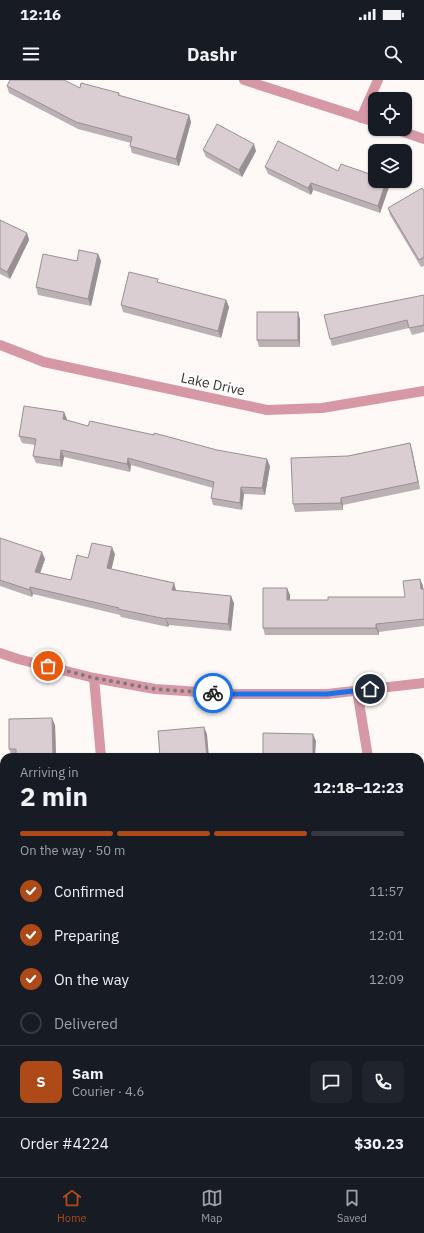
<!DOCTYPE html>
<html lang="en">
<head>
<meta charset="utf-8">
<style>
  :root { --surface:#171b24; --page:#20242c; --text:#f1f3f6; --muted:#9ea1a6; --line:#363941; --accent:#ae4a18 }
  body { margin:0; font-family:"IBM Plex Sans",sans-serif; background:var(--page); color:var(--text); height:100vh; display:flex; flex-direction:column; font-size:15px; white-space:nowrap }
  * { box-sizing:border-box; margin:0 }
  p { font-size:13px; color:var(--muted) }
  .icon { flex:none; width:22px; height:22px; fill:none; stroke:currentColor; stroke-width:2; stroke-linecap:round; stroke-linejoin:round }
  .map { position:relative; flex:1; overflow:hidden }
  .sheet { position:absolute; left:0px; top:673px; width:424px; height:424px; display:flex; flex-direction:column; background:var(--surface); border-radius:12px 12px 0 0; box-shadow:0 1px 3px #0004 }
  .sheet>* { flex:none }
  .buttons { position:absolute; left:368px; top:12px; display:grid; gap:8px }
  .buttons a { display:grid; place-items:center; width:44px; height:44px; border-radius:8px; background:var(--surface); box-shadow:0 1px 3px #0004; font-size:20px }
  .pin { position:absolute; display:grid; place-items:center; width:34px; height:34px; color:#fff; margin:-17px; border:2px solid #fff; border-radius:50%; box-shadow:0 1px 4px #0007 }
  .courier { position:absolute; display:grid; place-items:center; width:40px; height:40px; margin:-20px; border:3px solid #1a73e8; border-radius:50%; background:#fff; color:#222; box-shadow:0 1px 5px #0007 }
  .overview em { font-style:normal; font-weight:800 }
  .overview div { display:flex; flex-direction:column-reverse }
  .overview { display:flex; align-items:center; justify-content:space-between; height:68px; padding:0 20px }
  h1 { font-size:26px; font-weight:800; line-height:30px }
  .bar { display:grid; grid-template-columns:repeat(4,1fr); gap:6px 4px; align-content:center; height:48px; padding:0 20px }
  .bar i { height:5px; border-radius:3px; background:var(--line) }
  .bar .active { background:var(--accent) }
  .bar p { grid-column:span 4 }
  .line { display:flex; align-items:center; gap:10px; padding:0 20px; border-top:1px solid var(--line) }
  .line div { flex:1 }
  .round { display:grid; place-items:center; flex:none; width:42px; height:42px; border-radius:8px; background:var(--page) }
  ol { padding:0 20px; list-style:none }
  li { display:flex; align-items:center; gap:12px; height:44px }
  li p { margin-inline-start:auto }
  li .icon { padding:4px; border-radius:50%; background:var(--accent); color:#fff; stroke-width:4 }
  li:last-child { color:var(--muted) }
  li i { width:22px; height:22px; border:2px solid var(--line); border-radius:50% }
  .status { display:flex; justify-content:space-between; align-items:center; height:28px; padding:0 20px; background:var(--surface); direction:ltr }
  .status svg { height:11px; fill:currentColor }
  header { display:flex; justify-content:space-between; align-items:center; height:52px; padding:0 20px; background:var(--surface); font-size:18px; font-weight:800 }
  .tabs { display:flex; justify-content:space-around; align-items:center; height:56px; border-top:1px solid var(--line); background:var(--surface); font-size:11px; color:var(--muted) }
  .tabs a { display:grid; justify-items:center; gap:2px }
  .tabs .active { color:var(--accent) }
  .map>svg:first-child { display:block }
  .lines { fill:none; stroke-linecap:round; stroke-linejoin:round }
  .minor { stroke:#d698a5; stroke-width:10 }
  .wall { fill:#bbb1b5 }
  .shaded-wall { fill:#999093 }
  .building { fill:#daced2; stroke:#999093 }
  .done { stroke:#7d7977; stroke-width:4; stroke-dasharray:0 7.2 }
  .route { stroke:#1a73e8; stroke-width:5 }
  .labels { text-anchor:middle; dominant-baseline:central; stroke-width:4; stroke-linejoin:round; paint-order:stroke }
  .street-label { font-size:14px; fill:#383432; stroke:#fff }
</style>
</head>
<body>
<div class="status"><b>12:16</b><svg viewBox="0 0 49 12"><path d="M0 12V9h3v3zM5 12V6h3v6zM10 12V3h3v9zM15 12V0h3v12zM26 1h20v11H26zM47 4h2v5h-2z"/></svg></div>
<header><svg class="icon" aria-label="menu" viewBox="0 0 24 24"><path d="M4 6h16M4 12h16M4 18h16"/></svg>Dashr<svg class="icon" aria-label="search" viewBox="0 0 24 24"><circle cx="10" cy="10" r="6"/><path d="M15 15l6 6"/></svg></header>
<div class="map">
<svg width="424" height="1097" viewBox="0 0 424 1097">
  <rect width="100%" height="100%" fill="#fef9f7"/>
  <g class="lines">
    <g class="minor">
      <path d="M244,0L375,42"/>
      <path d="M361,38L378,0"/>
      <path d="M395,49L424,59"/>
      <path d="M0,265L44,282L267,330L322,328L424,311"/>
      <path d="M0,573L18,579L94,598L155,609L229,614H327L424,603"/>
      <path d="M94,598L101,677"/>
      <path d="M357,610L368,677"/>
      <path d="M0,852H4"/>
      <path d="M420,980L424,1004"/>
      <path d="M160,1093V1097"/>
    </g>
  </g>
  <g class="wall">
    <path d="M7,6L80,8L119,13L120,16L189,35L191,42L179,86L132,73L130,66L131,63L78,49L9,13Z"/>
    <path d="M203,70L256,71L242,97L206,77Z"/>
    <path d="M265,87L338,91L389,107L380,133L313,110L311,115L268,94Z"/>
    <path d="M424,111V186L421,187L390,135L388,128Z"/>
    <path d="M0,140L27,153L29,160L10,199L0,194Z"/>
    <path d="M98,174L101,181L91,226L38,215L36,207L77,181Z"/>
    <path d="M424,215V252L412,255L409,248L332,266L330,259Z"/>
    <path d="M226,220L229,227L221,258L123,232L121,225Z"/>
    <path d="M300,239V267H259L257,260Z"/>
    <path d="M67,339L66,340L88,346L270,386L265,415L244,414L242,430L213,425L211,418L213,408L131,385L130,392L64,377L62,387L36,383L33,376L35,365L22,363L19,356Z"/>
    <path d="M410,363L412,370L420,409L343,425V430L295,432L293,424L348,376Z"/>
    <path d="M0,458L45,479L40,493L71,500L88,478L115,474L111,489L174,503L176,511L234,523L231,551L169,545L168,547L121,537L120,535L33,514L32,517L0,506Z"/>
    <path d="M420,499L423,506V509H424V546L379,552V555H265L263,548L287,508L290,515V520H328L405,517Z"/>
    <path d="M55,645L56,677H16V676H12L9,669Z"/>
    <path d="M217,1093H284L285,1097H218Z"/>
    <path d="M341,1093H378V1097H342Z"/>
  </g>
  <g class="shaded-wall">
    <path d="M189,35L191,42L179,86L176,79Z"/>
    <path d="M254,64L256,71L242,97L239,90Z"/>
    <path d="M386,101H387L389,107L380,133L378,126Z"/>
    <path d="M311,103L313,110L311,115L308,108Z"/>
    <path d="M27,153L29,160L10,199L7,192Z"/>
    <path d="M98,174L101,181L91,226L88,219Z"/>
    <path d="M226,220L229,227L221,258L218,251Z"/>
    <path d="M298,232L300,239V267L298,260Z"/>
    <path d="M64,332L67,339L65,347L63,339Z"/>
    <path d="M410,363L412,370L420,409L418,402Z"/>
    <path d="M61,370L64,377L62,387L60,380Z"/>
    <path d="M128,378L131,385L130,392L127,384Z"/>
    <path d="M267,379L270,386L265,415L262,408Z"/>
    <path d="M241,407L244,414L242,430L240,423Z"/>
    <path d="M341,418L343,425V430L341,423Z"/>
    <path d="M112,467L115,474L110,496L107,488Z"/>
    <path d="M42,472L45,479L38,499L35,492Z"/>
    <path d="M420,499L423,506L424,517L421,509Z"/>
    <path d="M174,503L176,510L175,517L172,510Z"/>
    <path d="M30,507L33,514L32,517L30,510Z"/>
    <path d="M287,508L290,515V527L287,520Z"/>
    <path d="M231,516L234,523L231,551L228,544Z"/>
    <path d="M166,538L169,545L168,547L166,539Z"/>
    <path d="M376,544L379,552V555L376,548Z"/>
    <path d="M52,638L55,645L56,677H53Z"/>
    <path d="M204,647L207,654L209,677H207Z"/>
    <path d="M313,654L316,661L315,677H313Z"/>
    <rect x="105" y="1093" width="2" height="4"/>
    <rect x="376" y="1093" width="2" height="4"/>
  </g>
  <g class="building">
    <path d="M10,0H64L80,8L81,3L119,13L118,15L189,35L176,79L130,66L132,57L76,42L7,6Z"/>
    <path d="M217,44L254,64L239,90L203,70Z"/>
    <path d="M278,61L338,91L341,84L375,96V101H386L378,126L311,103L308,108L265,87Z"/>
    <path d="M422,108L424,111V177L419,180L388,128Z"/>
    <path d="M0,140L27,153L7,192L0,188Z"/>
    <path d="M79,170L98,174L88,219L36,207L43,174L77,181Z"/>
    <path d="M129,192L158,199L157,202L226,220L218,251L121,225Z"/>
    <path d="M424,215V245L409,248L407,240L330,259L324,235Z"/>
    <rect x="257" y="232" width="41" height="28"/>
    <path d="M24,326L64,332L63,339L88,346L90,341L154,355V353L217,370L267,379L262,408L241,407L240,423L211,418L214,402L128,378L127,384L61,370L60,380L33,376L36,359L19,356Z"/>
    <path d="M410,363L418,402L341,418V423L293,424L291,378L348,376Z"/>
    <path d="M0,458L42,472L35,492L71,500L77,475L88,478L92,463L112,467L107,488L174,503L172,510L231,516L228,544L166,538V539L118,529L119,528L30,507V510L0,500Z"/>
    <path d="M420,499L421,509H424V539L376,544V548H263V508H287V520H328V517H405L403,501Z"/>
    <path d="M52,638L53,677H16V669H9V639Z"/>
    <path d="M204,647L207,677H160L158,651Z"/>
    <path d="M263,653L313,654V677H263Z"/>
    <path d="M60,1093H105V1097H61Z"/>
    <path d="M217,1093H276L265,1094V1097H218Z"/>
    <path d="M354,1093H376V1097H355Z"/>
  </g>
  <g class="lines">
    <path class="done" d="M48,586L94,598L155,609L213,613"/>
    <path class="route" d="M213,613L229,614H327L370,609"/>
  </g>
  <g class="labels">
    <g class="street-label">
      <text transform="translate(213 304) rotate(12)">Lake Drive</text>
    </g>
  </g>
</svg>
<div class="buttons">
<a><svg class="icon" aria-label="locate" viewBox="0 0 24 24"><circle cx="12" cy="12" r="6"/><path d="M12 2v4M12 18v4M2 12h4M18 12h4"/></svg></a>
<a><svg class="icon" aria-label="layers" viewBox="0 0 24 24"><path d="M12 4l9 5-9 5-9-5zM3 14l9 5 9-5"/></svg></a>
</div>
<div class="pin" style="left:48px;top:586px;background:#ea580c"><svg class="icon" aria-label="bag" viewBox="0 0 24 24"><path d="M5 8h14l-1 12H6zM9 8a3 3 0 0 1 6 0"/></svg></div>
<div class="pin" style="left:370px;top:609px;background:#1f2937"><svg class="icon" aria-label="home" viewBox="0 0 24 24"><path d="M3 11l9-7 9 7M6 9v11h12V9"/></svg></div>
<div class="courier" style="left:213px;top:613px"><svg class="icon" aria-label="bike" viewBox="0 0 24 24"><circle cx="6" cy="16" r="4"/><circle cx="18" cy="16" r="4"/><path d="M6 16l4-8h5l3 8M10 8l3 8H6M13 5h3"/></svg></div>
<section class="sheet">
<div class="overview"><div><h1>2 min</h1><p>Arriving in</p></div><em>12:18–12:23</em></div>
<div class="bar"><i class="active"></i><i class="active"></i><i class="active"></i><i></i><p>On the way · 50 m</p></div>
<ol>
<li><svg class="icon" aria-label="check" viewBox="0 0 24 24"><path d="M5 12l5 5 9-10"/></svg>Confirmed<p>11:57</p></li>
<li><svg class="icon" aria-label="check" viewBox="0 0 24 24"><path d="M5 12l5 5 9-10"/></svg>Preparing<p>12:01</p></li>
<li><svg class="icon" aria-label="check" viewBox="0 0 24 24"><path d="M5 12l5 5 9-10"/></svg>On the way<p>12:09</p></li>
<li><i></i>Delivered</li>
</ol>
<div class="line" style="height:72px"><b class="round" style="background:var(--accent);color:#fff">S</b><div><b>Sam</b><p>Courier · 4.6</p></div><a class="round"><svg class="icon" aria-label="chat" viewBox="0 0 24 24"><path d="M4 5h16v11H9l-5 4z"/></svg></a><a class="round"><svg class="icon" aria-label="phone" viewBox="0 0 24 24"><path d="M5 4h4l2 5-3 2q2 4 5 5l2-3 5 2v4C11 20 4 13 5 4z"/></svg></a></div>
<div class="line" style="height:52px"><div>Order #4224</div><b>$30.23</b></div>
</section>
</div>
<nav class="tabs">
<a class="active"><svg class="icon" aria-label="home" viewBox="0 0 24 24"><path d="M3 11l9-7 9 7M6 9v11h12V9"/></svg>Home</a>
<a><svg class="icon" aria-label="map" viewBox="0 0 24 24"><path d="M3 6l6-2 6 2 6-2v14l-6 2-6-2-6 2zM9 4v14M15 6v14"/></svg>Map</a>
<a><svg class="icon" aria-label="saved" viewBox="0 0 24 24"><path d="M7 4h10v16l-5-4-5 4z"/></svg>Saved</a>
</nav>
</body>
</html>
